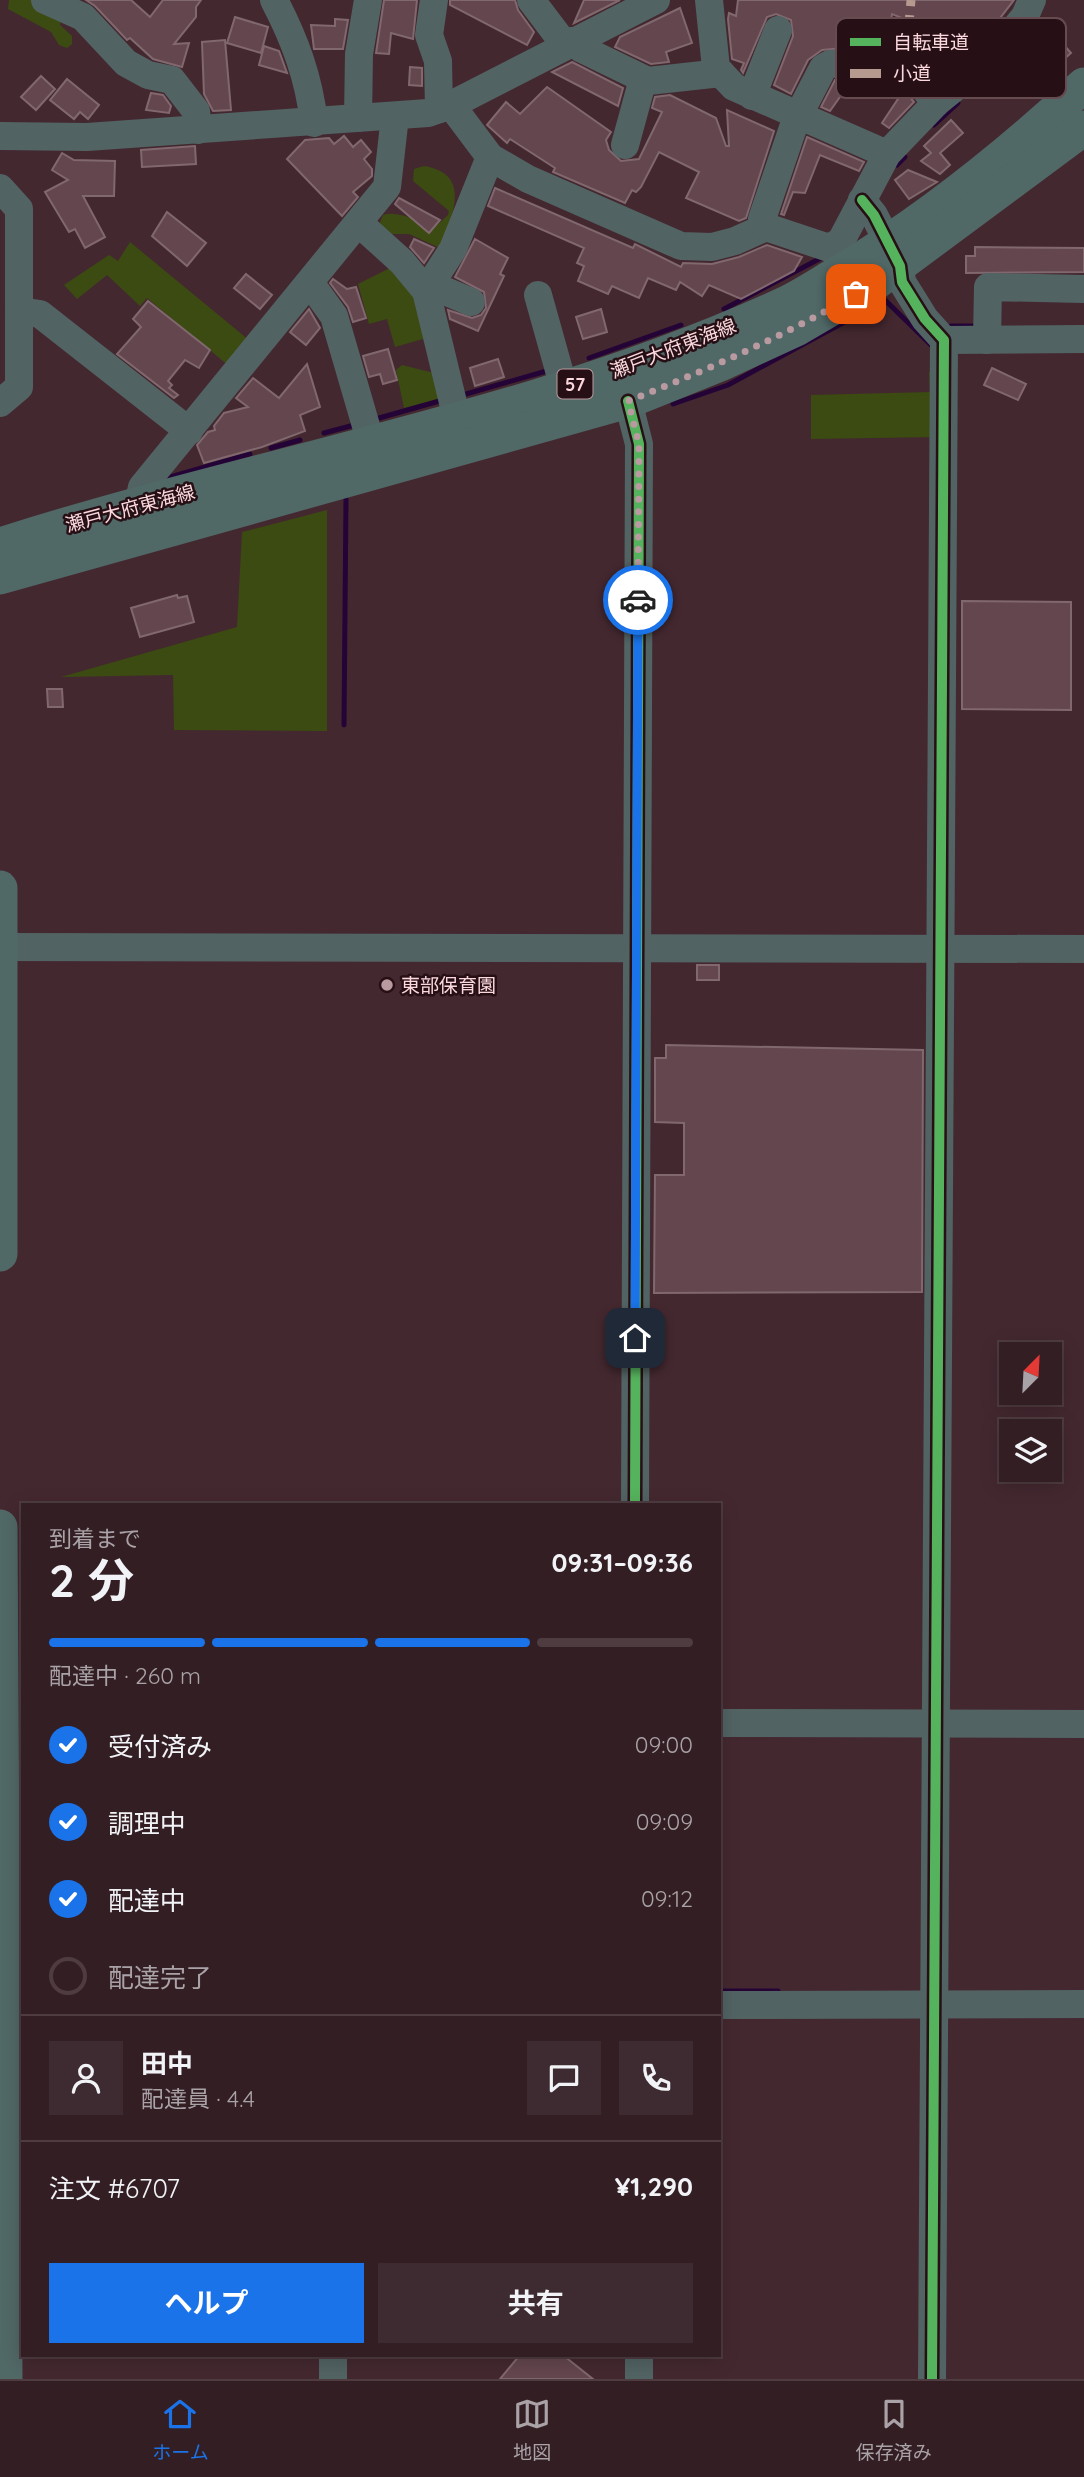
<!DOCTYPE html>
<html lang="ja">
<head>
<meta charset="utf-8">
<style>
  :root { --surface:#331e24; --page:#3e2b31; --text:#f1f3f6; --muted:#a9a2a6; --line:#4e3c41; --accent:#1a73e8 }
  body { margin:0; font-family:Quicksand,"Noto Sans JP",sans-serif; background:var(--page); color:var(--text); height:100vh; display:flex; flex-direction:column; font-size:26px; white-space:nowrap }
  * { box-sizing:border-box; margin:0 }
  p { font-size:23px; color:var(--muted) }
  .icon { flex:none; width:38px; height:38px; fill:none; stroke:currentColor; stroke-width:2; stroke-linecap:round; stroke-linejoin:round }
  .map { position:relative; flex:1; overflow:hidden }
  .side { position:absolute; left:21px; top:1503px; width:700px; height:854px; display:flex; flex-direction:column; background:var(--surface); border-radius:0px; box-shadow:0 4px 18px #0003,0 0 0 2px var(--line) }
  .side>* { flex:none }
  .needle { width:46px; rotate:24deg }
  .fabs { position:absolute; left:999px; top:1342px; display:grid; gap:14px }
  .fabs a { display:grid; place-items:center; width:63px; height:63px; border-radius:0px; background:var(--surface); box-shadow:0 4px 18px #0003,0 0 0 2px var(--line); font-size:35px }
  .pin { position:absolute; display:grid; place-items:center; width:60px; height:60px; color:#fff; margin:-30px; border-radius:14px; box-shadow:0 4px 10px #0006 }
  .courier { position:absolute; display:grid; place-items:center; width:70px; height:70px; margin:-35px; border:5px solid #1a73e8; border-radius:50%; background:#fff; color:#222; box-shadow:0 2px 9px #0007 }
  .summary em { font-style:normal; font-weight:700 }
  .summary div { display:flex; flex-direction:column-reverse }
  .summary { display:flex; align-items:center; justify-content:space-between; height:119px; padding:0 28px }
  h1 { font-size:46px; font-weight:700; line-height:52px }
  .bar { display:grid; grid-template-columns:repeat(4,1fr); gap:10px 7px; align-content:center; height:84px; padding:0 28px }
  .bar i { height:9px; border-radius:5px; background:var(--line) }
  .bar .selected { background:var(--accent) }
  .bar p { grid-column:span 4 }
  .line { display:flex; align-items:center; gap:18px; padding:0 28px; border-top:2px solid var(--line) }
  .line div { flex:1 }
  .round { display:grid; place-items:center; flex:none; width:74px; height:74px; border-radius:0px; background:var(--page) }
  ol { padding:0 28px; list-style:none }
  li { display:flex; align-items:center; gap:21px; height:77px }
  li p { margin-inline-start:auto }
  li .icon { padding:7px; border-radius:50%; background:var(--accent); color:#fff; stroke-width:4 }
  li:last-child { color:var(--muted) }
  li i { width:38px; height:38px; border:4px solid var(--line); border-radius:50% }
  .button { display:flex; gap:14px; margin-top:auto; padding:14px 28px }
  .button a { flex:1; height:80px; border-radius:0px; background:var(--accent); color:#fff; font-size:28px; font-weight:700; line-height:80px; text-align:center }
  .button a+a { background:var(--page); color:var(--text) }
  .menu { display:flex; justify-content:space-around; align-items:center; height:98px; border-top:2px solid var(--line); background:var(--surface); font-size:19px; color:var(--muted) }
  .menu a { display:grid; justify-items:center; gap:4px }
  .menu .selected { color:var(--accent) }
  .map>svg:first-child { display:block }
  .green { fill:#3b4b11 }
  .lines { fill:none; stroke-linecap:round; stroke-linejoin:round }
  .stream { stroke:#240437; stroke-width:5 }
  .building { fill:#64464e; stroke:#80686e; stroke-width:2 }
  .minor { stroke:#526363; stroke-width:28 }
  .major { stroke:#506866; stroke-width:35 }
  .quiet { stroke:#b69a8f; stroke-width:9; stroke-dasharray:18 9; stroke-linecap:butt }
  .cycleway-casing { stroke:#271015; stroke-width:15 }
  .cycleway { stroke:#56b35d; stroke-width:10 }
  .done { stroke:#ba9aa1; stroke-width:7; stroke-dasharray:0 12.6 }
  .route { stroke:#1a73e8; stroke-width:9 }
  .poi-dot { fill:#ba9aa1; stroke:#271015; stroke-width:2.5 }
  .labels { text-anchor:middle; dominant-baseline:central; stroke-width:5; stroke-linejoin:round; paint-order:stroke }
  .shield { fill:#271015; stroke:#bb9ca2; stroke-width:2 }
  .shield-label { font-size:18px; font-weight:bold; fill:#fad8de }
  .street-label { font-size:19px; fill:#fad8de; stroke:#271015 }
  .poi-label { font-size:19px; fill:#fad8de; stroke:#271015; text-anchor:start }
  .key { fill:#271015; stroke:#664c51; stroke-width:2 }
  .key-label { font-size:19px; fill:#fad8de }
</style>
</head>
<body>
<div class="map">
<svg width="1084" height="2379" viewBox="0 0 1084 2379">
  <rect width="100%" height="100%" fill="#442830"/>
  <g class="green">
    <path d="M9,0H36L62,16L60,25L72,36V44L67,48L59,45L51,32L8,9Z"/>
    <path d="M424,166C474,174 451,219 440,248L409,234H387L379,225L383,215C398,210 421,222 434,228L448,215L449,211L413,181L414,169Z"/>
    <path d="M130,242L250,341L229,366L147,298L140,306L107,275L77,299L64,285L109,255L118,261Z"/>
    <path d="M396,265L414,286L430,337L395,347L387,319L369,324L358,284Z"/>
    <path d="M402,365L438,374L444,398L404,408L396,370Z"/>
    <path d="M936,369L938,437L811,439V395L930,392L929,372Z"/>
    <path d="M327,510V731L174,730L173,675L61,677L237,627L242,532Z"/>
  </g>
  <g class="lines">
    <g class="stream">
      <path d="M934,125L958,103"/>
      <path d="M897,165L905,157"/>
      <path d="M724,309L821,258"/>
      <path d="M951,326H973"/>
      <path d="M589,358L681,325"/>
      <path d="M459,396L550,370"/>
      <path d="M673,404L728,385L885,300L931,345"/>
      <path d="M372,420L443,400"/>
      <path d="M324,433L358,424"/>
      <path d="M271,448L300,440"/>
      <path d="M167,478L250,454"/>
      <path d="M344,725L346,499"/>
      <path d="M719,1991H778"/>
    </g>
  </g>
  <g class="building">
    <path d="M86,0H131L150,17L163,0H201L196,7V17L174,44L189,43L182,67L153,59L130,38L127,40L95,6Z"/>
    <path d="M384,0H417L413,39L391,33L389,54L376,53Z"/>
    <path d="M450,0H515L518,10L534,32L527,45L450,5Z"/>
    <path d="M584,0H620L574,23Z"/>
    <path d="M738,0H1014L977,48L938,80L931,68L949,36L892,14L887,44L822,50L808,60L791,94L774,85L793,36L791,20L776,14L767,17L743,73L741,70L744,63L732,59L728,19L729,13L736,16Z"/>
    <path d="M680,8L692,43L666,52L669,62L651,64L615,47L620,37Z"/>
    <path d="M235,17L268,27L261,53L227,43Z"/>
    <path d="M335,19L348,20L343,49H314L311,25L335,26Z"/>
    <path d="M1040,31L1048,40L1054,34L1071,53L1044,77L1032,64L1008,88L997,77Z"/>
    <path d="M225,40L231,110L213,111L204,94L202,42Z"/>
    <path d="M264,46L279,51L287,73L259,65Z"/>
    <path d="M572,62L623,88L618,106L552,72Z"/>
    <path d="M410,67L422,68V86L409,85Z"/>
    <path d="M41,76L55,89L36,110L21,97Z"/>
    <path d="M882,78V95L842,94L830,111L821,107L835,80Z"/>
    <path d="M67,79L99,105L88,119L80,112L74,119L50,100Z"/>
    <path d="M547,87L611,132L606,140L609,150L621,161L639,159L662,112L652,108L655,97L670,95L716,118L726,146H729L727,110L774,131L746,218L739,221L686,198L699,172L659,152L641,187L636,192L632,190L625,203L553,172L555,168L510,139L507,143L487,125L506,102L520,114Z"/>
    <path d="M904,90L914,102L889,128L882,123Z"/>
    <path d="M151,93L163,95L171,106L169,113L146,110Z"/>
    <path d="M951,120L963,133L940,153L950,165L940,174L921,161L931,153L924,146Z"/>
    <path d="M344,136L353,147L361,140L371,152L364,159L372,169V176L353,192L358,197L342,216L287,159L305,140L329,138L334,144Z"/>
    <path d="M807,137L864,162L859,171L820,155L805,193L793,192L784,215L781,214Z"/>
    <path d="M195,146L196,164L142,167L141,150Z"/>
    <path d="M62,153L74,160L115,161L114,196H83L105,237L85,248L75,229L69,232L45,192L68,180L52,170Z"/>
    <path d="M908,170L937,182L909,199L895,180Z"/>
    <path d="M495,188L633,248L635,244L681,267L683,263L712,264L739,257L767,245L802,257L794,271L741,299L709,285L702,296L680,282L676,290L648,278L639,298L612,286L608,294L578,281L584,266L577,263L584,248L488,206Z"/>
    <path d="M399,198L440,220L429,233L395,204Z"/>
    <path d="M167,212L206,243L187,266L152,236Z"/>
    <path d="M414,239L434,248L424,263L410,247Z"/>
    <path d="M475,239L508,258L500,274L504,276L478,331L450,319L448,310L472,318L481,315L486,308L484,292L455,277Z"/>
    <path d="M975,247L1084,248V272L966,273V256H975Z"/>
    <path d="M246,274L272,295L260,309L234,288Z"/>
    <path d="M333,279L347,289L356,287L366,318L353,322L348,307L330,283Z"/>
    <path d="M148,301L210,350L199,368L185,360L168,381L172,385L169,388L178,395L174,398L117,354L141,327L133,319Z"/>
    <path d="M309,309L320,328L306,345L290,332Z"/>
    <path d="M601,309L607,332L583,339L576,317Z"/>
    <path d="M388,349L397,380L383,384L380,374L369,377L363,356Z"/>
    <path d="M498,359L504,377L475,386L470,368Z"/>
    <path d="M307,364L320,407L300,415L305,431L262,447L204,463L197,445L208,432L215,430L214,426L224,413L248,407L236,398L253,378L279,398Z"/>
    <path d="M992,368L1026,384L1018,400L984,385Z"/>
    <path d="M177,595L178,598L187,596L194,622L140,637L131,608Z"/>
    <path d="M962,601L1071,602V710L962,709Z"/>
    <path d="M47,689H62L63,707H48Z"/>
    <rect x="697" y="965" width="22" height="15"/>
    <path d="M666,1045L923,1050L922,1292L654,1293L655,1175H684V1123L655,1122V1058H666Z"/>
    <path d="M519,2356H564L593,2379H500Z"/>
  </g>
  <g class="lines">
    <g class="minor">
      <path d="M45,0L83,17L126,63L148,75L172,80L196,111L198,130"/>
      <path d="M274,0C295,40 309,78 314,123"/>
      <path d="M434,0L429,35L438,61L439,109"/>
      <path d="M531,0L565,45"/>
      <path d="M709,0L716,68L734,87L887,154"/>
      <path d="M572,41L582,49L648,81L721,73"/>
      <path d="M752,96L778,30"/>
      <path d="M451,105L490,157L528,179L681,246L712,247L735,241L766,227L829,248L841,241L887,154L936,103L989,60L1025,16L1032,0"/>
      <path d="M358,118L359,54L368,0"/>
      <path d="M0,136L87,137L428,113L451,105L656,0"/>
      <path d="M625,145L643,79"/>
      <path d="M0,188L19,209V387L0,403"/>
      <path d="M862,200L874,215L900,266L902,282L925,319L944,340L932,2379"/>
      <path d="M360,224L402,262L426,291L457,419"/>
      <path d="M766,227L762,219L795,122L823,68L830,64L909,60L919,82L936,103"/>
      <path d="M311,284L334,316L371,443"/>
      <path d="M431,285L471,302"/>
      <path d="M426,291L453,249L490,157"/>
      <path d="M538,295L564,388"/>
      <path d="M19,311L40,314L189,431"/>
      <path d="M944,340L1084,339"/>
      <path d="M987,340L988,287L1083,289"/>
      <path d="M628,401L639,444L635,1505"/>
      <path d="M138,506L142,487L387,187L395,116"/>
      <path d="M2,947L1084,949"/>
      <path d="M719,1723L1084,1724"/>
      <path d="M719,2005L1084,2004"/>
      <path d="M639,2356V2379"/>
      <path d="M333,2379V2356"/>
    </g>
    <g class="major">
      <path d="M0,545C260,462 535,419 785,304C804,295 823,282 842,271C929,219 1009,154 1084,85"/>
      <path d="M0,577L628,401L720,364L798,328L875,283L1084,128"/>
      <path d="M0,888V1254"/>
      <path d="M0,1527L5,2379"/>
    </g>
    <path class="quiet" d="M906,60L911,0"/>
    <defs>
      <g id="cycleway">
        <path d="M862,200L874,215L900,266L902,282L925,319L944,340L932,2379"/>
        <path d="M628,401L639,444L635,1505"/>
      </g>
    </defs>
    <use href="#cycleway" class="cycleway-casing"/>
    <use href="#cycleway" class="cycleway"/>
  </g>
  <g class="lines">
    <path class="done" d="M638,600L639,444L628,401C707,370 782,337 856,294"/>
    <path class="route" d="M635,1338L638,600"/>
  </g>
  <circle class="poi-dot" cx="387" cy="985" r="7"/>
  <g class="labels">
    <rect class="shield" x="557.5" y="369.5" width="35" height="29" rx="5"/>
    <g class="shield-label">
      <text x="575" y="384">57</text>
    </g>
    <g class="street-label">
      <text transform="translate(673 348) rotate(-21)">瀬戸大府東海線</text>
      <text transform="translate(130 508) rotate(-15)">瀬戸大府東海線</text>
    </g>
    <g class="poi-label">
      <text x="401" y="985">東部保育園</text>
    </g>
  </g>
  <rect x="836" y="18" width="230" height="80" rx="10" class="key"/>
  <rect x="850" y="38" width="31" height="8" fill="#56b35d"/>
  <rect x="850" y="69" width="31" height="9" fill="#b69a8f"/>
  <g class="key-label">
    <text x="893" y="49">自転車道</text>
    <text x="893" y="80">小道</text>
  </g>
</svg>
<div class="fabs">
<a><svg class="needle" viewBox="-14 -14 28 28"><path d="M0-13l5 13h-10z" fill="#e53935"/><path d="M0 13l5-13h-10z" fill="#a9a2a6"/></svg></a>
<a><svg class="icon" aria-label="layers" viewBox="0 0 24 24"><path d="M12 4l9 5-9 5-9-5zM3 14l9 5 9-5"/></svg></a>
</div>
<div class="pin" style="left:856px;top:294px;background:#ea580c"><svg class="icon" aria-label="bag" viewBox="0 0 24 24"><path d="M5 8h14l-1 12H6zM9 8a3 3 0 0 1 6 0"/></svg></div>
<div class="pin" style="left:635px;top:1338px;background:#1f2937"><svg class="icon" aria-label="home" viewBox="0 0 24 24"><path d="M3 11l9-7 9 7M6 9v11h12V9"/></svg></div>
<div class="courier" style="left:638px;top:600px"><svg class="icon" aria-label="car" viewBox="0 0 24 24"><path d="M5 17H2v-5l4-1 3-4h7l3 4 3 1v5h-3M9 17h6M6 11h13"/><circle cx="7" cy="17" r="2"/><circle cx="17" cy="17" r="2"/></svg></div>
<section class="side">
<div class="summary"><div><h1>2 分</h1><p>到着まで</p></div><em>09:31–09:36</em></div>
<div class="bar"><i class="selected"></i><i class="selected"></i><i class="selected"></i><i></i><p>配達中 · 260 m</p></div>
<ol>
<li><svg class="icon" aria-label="check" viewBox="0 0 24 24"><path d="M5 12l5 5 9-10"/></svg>受付済み<p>09:00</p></li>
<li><svg class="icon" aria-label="check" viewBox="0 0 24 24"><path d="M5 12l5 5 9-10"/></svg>調理中<p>09:09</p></li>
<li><svg class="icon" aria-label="check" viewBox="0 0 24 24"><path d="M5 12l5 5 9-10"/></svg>配達中<p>09:12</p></li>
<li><i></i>配達完了</li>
</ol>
<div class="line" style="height:126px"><a class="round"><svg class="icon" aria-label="person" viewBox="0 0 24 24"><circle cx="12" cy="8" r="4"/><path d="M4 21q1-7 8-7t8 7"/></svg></a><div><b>田中</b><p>配達員 · 4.4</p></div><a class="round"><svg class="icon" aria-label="chat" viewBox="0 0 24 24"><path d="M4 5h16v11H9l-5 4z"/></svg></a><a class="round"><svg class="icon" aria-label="phone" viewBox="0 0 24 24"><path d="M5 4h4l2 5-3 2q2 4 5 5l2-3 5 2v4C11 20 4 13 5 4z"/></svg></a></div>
<div class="line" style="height:91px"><div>注文 #6707</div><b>¥1,290</b></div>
<div class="button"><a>ヘルプ</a><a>共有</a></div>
</section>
</div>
<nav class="menu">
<a class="selected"><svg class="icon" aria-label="home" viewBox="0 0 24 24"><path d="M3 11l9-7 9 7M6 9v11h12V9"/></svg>ホーム</a>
<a><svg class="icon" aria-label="map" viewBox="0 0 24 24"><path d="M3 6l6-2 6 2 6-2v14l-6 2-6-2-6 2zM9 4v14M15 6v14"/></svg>地図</a>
<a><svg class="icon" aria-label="saved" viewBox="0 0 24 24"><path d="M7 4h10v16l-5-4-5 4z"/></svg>保存済み</a>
</nav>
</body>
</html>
